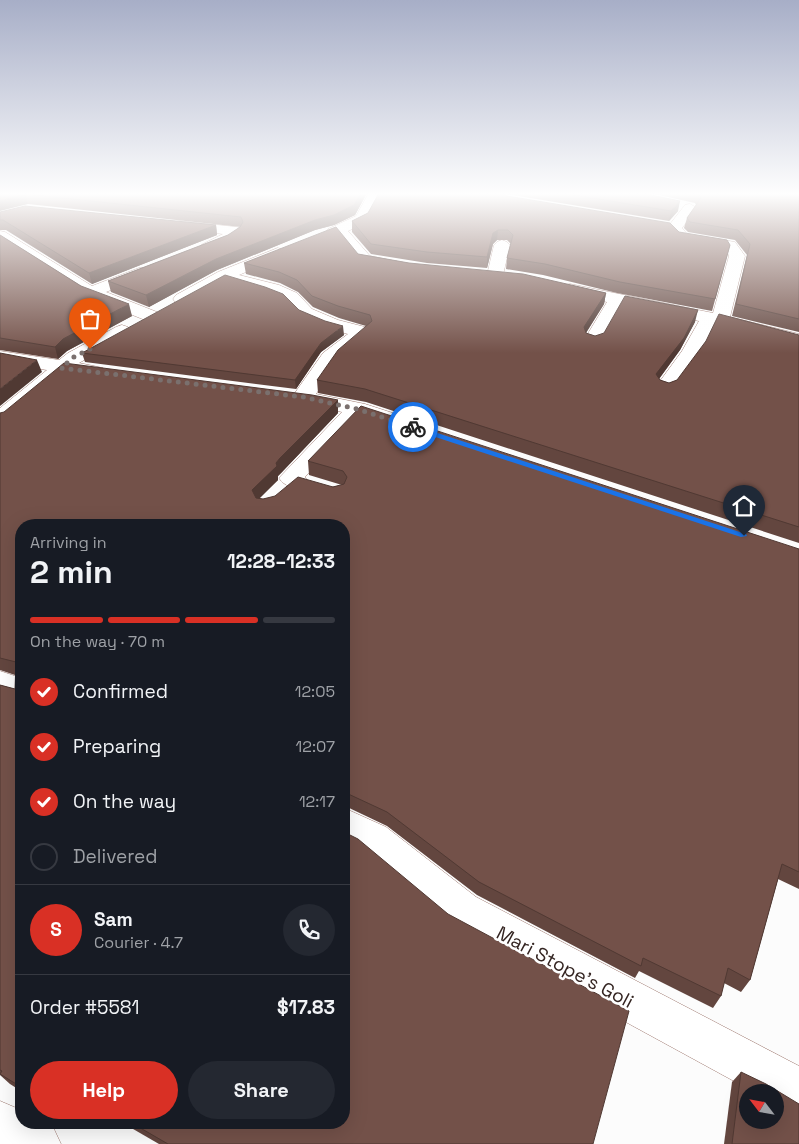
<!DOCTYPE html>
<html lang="en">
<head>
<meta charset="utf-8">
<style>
  :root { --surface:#171b24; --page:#242831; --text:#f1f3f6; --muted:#9ea1a6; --line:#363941; --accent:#d93025 }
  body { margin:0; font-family:"Space Grotesk",sans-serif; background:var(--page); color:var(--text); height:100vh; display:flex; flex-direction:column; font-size:19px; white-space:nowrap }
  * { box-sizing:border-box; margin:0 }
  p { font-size:16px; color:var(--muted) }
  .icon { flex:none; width:28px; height:28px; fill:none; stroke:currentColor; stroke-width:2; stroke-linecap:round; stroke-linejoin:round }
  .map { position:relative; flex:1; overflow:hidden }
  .panel { position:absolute; left:15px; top:519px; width:335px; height:610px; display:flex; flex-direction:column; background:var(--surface); border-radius:20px; box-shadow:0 5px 20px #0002 }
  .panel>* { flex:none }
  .needle { width:32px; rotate:301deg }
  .fabs { position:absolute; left:739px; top:1084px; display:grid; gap:10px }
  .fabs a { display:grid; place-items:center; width:45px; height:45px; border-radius:50%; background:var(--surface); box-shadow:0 5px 20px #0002; font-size:25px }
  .pin { position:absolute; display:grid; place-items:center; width:42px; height:42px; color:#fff; margin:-51px -21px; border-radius:50% 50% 50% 0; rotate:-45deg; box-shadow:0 0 5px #0007 }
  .pin .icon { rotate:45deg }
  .courier { position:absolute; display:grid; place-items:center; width:50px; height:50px; margin:-25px; border:4px solid #1a73e8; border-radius:50%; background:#fff; color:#222; box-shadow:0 1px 6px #0007 }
  .overview em { font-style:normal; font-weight:800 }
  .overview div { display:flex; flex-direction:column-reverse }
  .overview { display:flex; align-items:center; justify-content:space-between; height:85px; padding:0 15px }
  h1 { font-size:32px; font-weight:800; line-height:38px }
  .bar { display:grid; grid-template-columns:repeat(4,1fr); gap:8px 5px; align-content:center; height:60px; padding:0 15px }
  .bar i { height:6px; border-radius:4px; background:var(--line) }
  .bar .current { background:var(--accent) }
  .bar p { grid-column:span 4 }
  .line { display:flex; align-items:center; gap:12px; padding:0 15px; border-top:1px solid var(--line) }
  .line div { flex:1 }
  .round { display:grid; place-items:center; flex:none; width:52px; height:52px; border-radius:26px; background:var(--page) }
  ol { padding:0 15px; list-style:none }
  li { display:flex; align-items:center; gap:15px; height:55px }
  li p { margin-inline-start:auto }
  li .icon { padding:5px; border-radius:50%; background:var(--accent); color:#fff; stroke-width:4 }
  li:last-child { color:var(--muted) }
  li i { width:28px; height:28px; border:2px solid var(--line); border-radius:50% }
  .action { display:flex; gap:10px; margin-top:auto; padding:10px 15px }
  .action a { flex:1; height:58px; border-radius:30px; background:var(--accent); color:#fff; font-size:20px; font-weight:800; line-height:58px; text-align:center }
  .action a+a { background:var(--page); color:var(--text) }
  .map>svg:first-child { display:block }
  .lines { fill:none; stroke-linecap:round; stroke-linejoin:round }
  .minor-casing { stroke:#9f7a71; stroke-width:1 }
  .minor { fill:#fff; fill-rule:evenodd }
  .wall { fill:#63463f }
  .shaded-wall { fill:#503933 }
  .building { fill:#735149; stroke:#503933; fill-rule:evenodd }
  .route { fill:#1a73e8 }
  .done { stroke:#7a706e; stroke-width:5; stroke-dasharray:0 9 }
  .labels { text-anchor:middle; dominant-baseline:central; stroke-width:5; stroke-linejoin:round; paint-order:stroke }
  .near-street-label { font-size:19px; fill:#342522; stroke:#fff }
</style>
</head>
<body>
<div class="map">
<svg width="799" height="1144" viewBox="0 0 799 1144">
  <rect width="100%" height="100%" fill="#fcfcfc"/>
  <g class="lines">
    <defs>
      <g id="minor">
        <path d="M369,193H382L367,222L348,231L370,256L400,262L402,265L400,268L394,270L359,263L337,235H328L326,232L328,229L356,216Z"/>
        <path d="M690,204L697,208L682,228L687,234L735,242L745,256L730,317L799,334V346L715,324L701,352L672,392L665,394L658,392L655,388L682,351L699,321L622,305L600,344L593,346L586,344L584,340L607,302L564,293L562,289L564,285L570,284L713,313L729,256L727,251L677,241L667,228L685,205Z"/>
        <path d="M180,221L236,227L241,228L243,231L240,237L206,253L201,251L198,248L201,245L223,234L175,228L173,225L175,222Z"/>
        <path d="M0,231L5,232L92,286L139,268H151L153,271L151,274L106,292L157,312L160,316L157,320L151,321L145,320L85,296L0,241Z"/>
        <path d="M502,240L507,242L510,245L503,275L501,278H489L487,275L494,245L497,242Z"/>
        <path d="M278,248L283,250L286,253L283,256L239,275L279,285L297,293L312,309L338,320L369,328L371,332L337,361L316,394L365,404L402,416L405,421L402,426L394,428L361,417L305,477L307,480L303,485C293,488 285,487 279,478L342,412L295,401L292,397L323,353L348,334L326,328L300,317L285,301L267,293L226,280L188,303L182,304L176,303L173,299L176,295L218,272Z"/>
        <path d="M122,325L128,327L131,331L128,335L79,363L103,368L106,372L103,376L96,378L67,373L8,424L0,426V408L47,370L0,363V351L59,360L68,353L116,327Z"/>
        <path d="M0,671L21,678V702L0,695Z"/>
        <path d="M344,808L386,827L476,897L799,1066V1115L775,1104V1092H754L448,925L360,851L344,843Z"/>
        <path d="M0,1101L21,1110V1122H45L53,1127L61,1144H0Z"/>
      </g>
    </defs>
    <use href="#minor" class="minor-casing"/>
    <use href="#minor" class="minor"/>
  </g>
  <g class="wall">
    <path d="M0,193H367L355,215L334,225L315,230L217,270L149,307L111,292L108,281L228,235L241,227L28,204Z"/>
    <path d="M379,193H641L678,211L669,221L506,194L505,195L507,196L679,232L730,245L712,311L617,293L543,275L506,269L507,258L511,244L507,240H497L493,244L487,268L427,263L371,254L352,232V221L368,213Z"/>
    <path d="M650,193H799V332L732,316L747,255L735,240L688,232L684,228L687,218L696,205L695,203Z"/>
    <path d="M0,212L216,225L217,235L92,284L6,230H0Z"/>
    <path d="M0,235L81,286L132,316L67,351L58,359L0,350Z"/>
    <path d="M358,254L409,263L606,293L604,304L586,333L595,336L695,322L680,350L659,379L660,380L669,383L799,335V543L366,402L318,393L317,380L366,326L339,318L313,307L298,292L280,283L246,274L244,263Z"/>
    <path d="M299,310L344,335L321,352L296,389L85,362L82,353Z"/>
    <path d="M0,413H338L282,472L278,476V480L259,498L263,499L342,485L309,475L308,461L799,549V889L778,879L750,980L741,992L724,983L721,996L713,1008L639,971L635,978L477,895L387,826L345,806L344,807V525H21V1091L10,1084L0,1075V685L15,689V675L0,670Z"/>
    <path d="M741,1072L799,1144H724L732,1082Z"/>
    <path d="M121,1122H344L593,1144H159Z"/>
  </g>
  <g class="shaded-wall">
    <path d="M361,193H367L355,215L334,225L315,230L217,270L149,307L146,295L216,259Z"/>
    <path d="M25,194L28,204L0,211V201Z"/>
    <path d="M680,201L678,211L669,221L671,211Z"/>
    <path d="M216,225L217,235L92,284L89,273Z"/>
    <path d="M498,230L497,240L493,244L487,268V257L493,233Z"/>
    <path d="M606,293L604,304L582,339L584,327Z"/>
    <path d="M129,304L132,316L67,351L58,359L55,347L63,339Z"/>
    <path d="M698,310L695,322L680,350L653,387L656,374Z"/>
    <path d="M343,326L344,335L321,352L296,389L295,380L321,343Z"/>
    <path d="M37,360L42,372L0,406V389Z"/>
    <path d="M338,400V413L282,472L278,476V480L254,504L252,490L280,458Z"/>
  </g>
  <g class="building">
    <path d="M0,193H361L354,205L334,215L315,220L216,259L146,295L108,281L228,235L240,227L243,222L241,217L25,194L0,201Z"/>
    <path d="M379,193H503L507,196L670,223L679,232L727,240L730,245L715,299L620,282L545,264L507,258L513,235L508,230H498L493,233L487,257L427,252L371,244L352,221L368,213Z"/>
    <path d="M562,193H641L680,201L671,211Z"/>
    <path d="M698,193H799V319L736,304L750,244L738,230L690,222L687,218L701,198Z"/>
    <path d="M25,206L216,225L89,273L3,220H0V212Z"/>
    <path d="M336,227L358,254L409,263L523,274L606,293L584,327L586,333L595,336L604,333L625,296L698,310L684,338L656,374L660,380L669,383L677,380L706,341L719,314L799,335V527L365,389L317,380L338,350L372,321L370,315L338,306L312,296L297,280L279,272L244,263Z"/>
    <path d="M0,235L81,286L129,304L63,339L55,347L0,338Z"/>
    <path d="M225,275L265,287L283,294L299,310L325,321L343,326L321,343L295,380L82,353Z"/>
    <path d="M0,353L37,360L0,389Z"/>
    <path d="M64,363L312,395L338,400L280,458L276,463L277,466L252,490L256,498L263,499L275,496L298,477L333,487L344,484L347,477L343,471L308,461L361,406L799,549V872L782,864L750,980L728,968L721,996L643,958L641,966L479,882L387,812L344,792V525H21V1087L0,1074L2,1071L0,1070V685L15,689L16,662L0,658V413L4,412Z"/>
    <path d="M344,832L358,839L448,914L629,1011L593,1144H168L130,1122H344Z"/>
    <path d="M741,1072L766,1084L799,1104V1144H732ZM748,1092H775V1120H748Z"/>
  </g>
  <linearGradient id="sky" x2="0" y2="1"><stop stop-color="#a7aec7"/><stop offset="0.55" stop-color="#fefefe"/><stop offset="1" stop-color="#fefefe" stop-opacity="0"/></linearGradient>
  <rect width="799" height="353" fill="url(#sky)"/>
  <path class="route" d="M413,425L746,534L747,536L741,537L411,429V426Z"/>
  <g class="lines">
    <path class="done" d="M90,349L74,357L61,368L303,397L357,409L413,427"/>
  </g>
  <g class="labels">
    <g class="near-street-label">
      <text transform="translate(565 967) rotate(28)">Mari Stope's Goli</text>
    </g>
  </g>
</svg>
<div class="fabs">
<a><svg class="needle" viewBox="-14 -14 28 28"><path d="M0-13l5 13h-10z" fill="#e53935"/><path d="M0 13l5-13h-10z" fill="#9ea1a6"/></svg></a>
</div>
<div class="pin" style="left:90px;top:349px;background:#ea580c"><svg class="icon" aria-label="bag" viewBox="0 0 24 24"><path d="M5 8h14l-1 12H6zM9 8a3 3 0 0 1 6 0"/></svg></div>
<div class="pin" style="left:744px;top:536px;background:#1f2937"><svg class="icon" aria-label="home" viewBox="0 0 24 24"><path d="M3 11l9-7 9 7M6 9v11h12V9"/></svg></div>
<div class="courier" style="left:413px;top:427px"><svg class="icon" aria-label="bike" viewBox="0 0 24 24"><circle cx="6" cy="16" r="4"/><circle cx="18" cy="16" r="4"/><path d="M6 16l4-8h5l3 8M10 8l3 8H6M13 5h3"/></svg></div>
<section class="panel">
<div class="overview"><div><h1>2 min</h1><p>Arriving in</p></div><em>12:28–12:33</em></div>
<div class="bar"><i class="current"></i><i class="current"></i><i class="current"></i><i></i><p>On the way · 70 m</p></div>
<ol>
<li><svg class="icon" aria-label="check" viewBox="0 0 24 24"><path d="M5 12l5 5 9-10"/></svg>Confirmed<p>12:05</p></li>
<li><svg class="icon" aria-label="check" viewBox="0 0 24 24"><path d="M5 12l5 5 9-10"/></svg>Preparing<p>12:07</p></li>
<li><svg class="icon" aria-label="check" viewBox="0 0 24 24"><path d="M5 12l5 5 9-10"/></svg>On the way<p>12:17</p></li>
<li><i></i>Delivered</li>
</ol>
<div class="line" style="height:90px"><b class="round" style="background:var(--accent);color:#fff">S</b><div><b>Sam</b><p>Courier · 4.7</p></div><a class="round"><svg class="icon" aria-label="phone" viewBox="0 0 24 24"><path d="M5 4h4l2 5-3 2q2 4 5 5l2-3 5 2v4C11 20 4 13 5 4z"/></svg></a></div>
<div class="line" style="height:65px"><div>Order #5581</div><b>$17.83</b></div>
<div class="action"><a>Help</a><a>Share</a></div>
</section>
</div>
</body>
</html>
